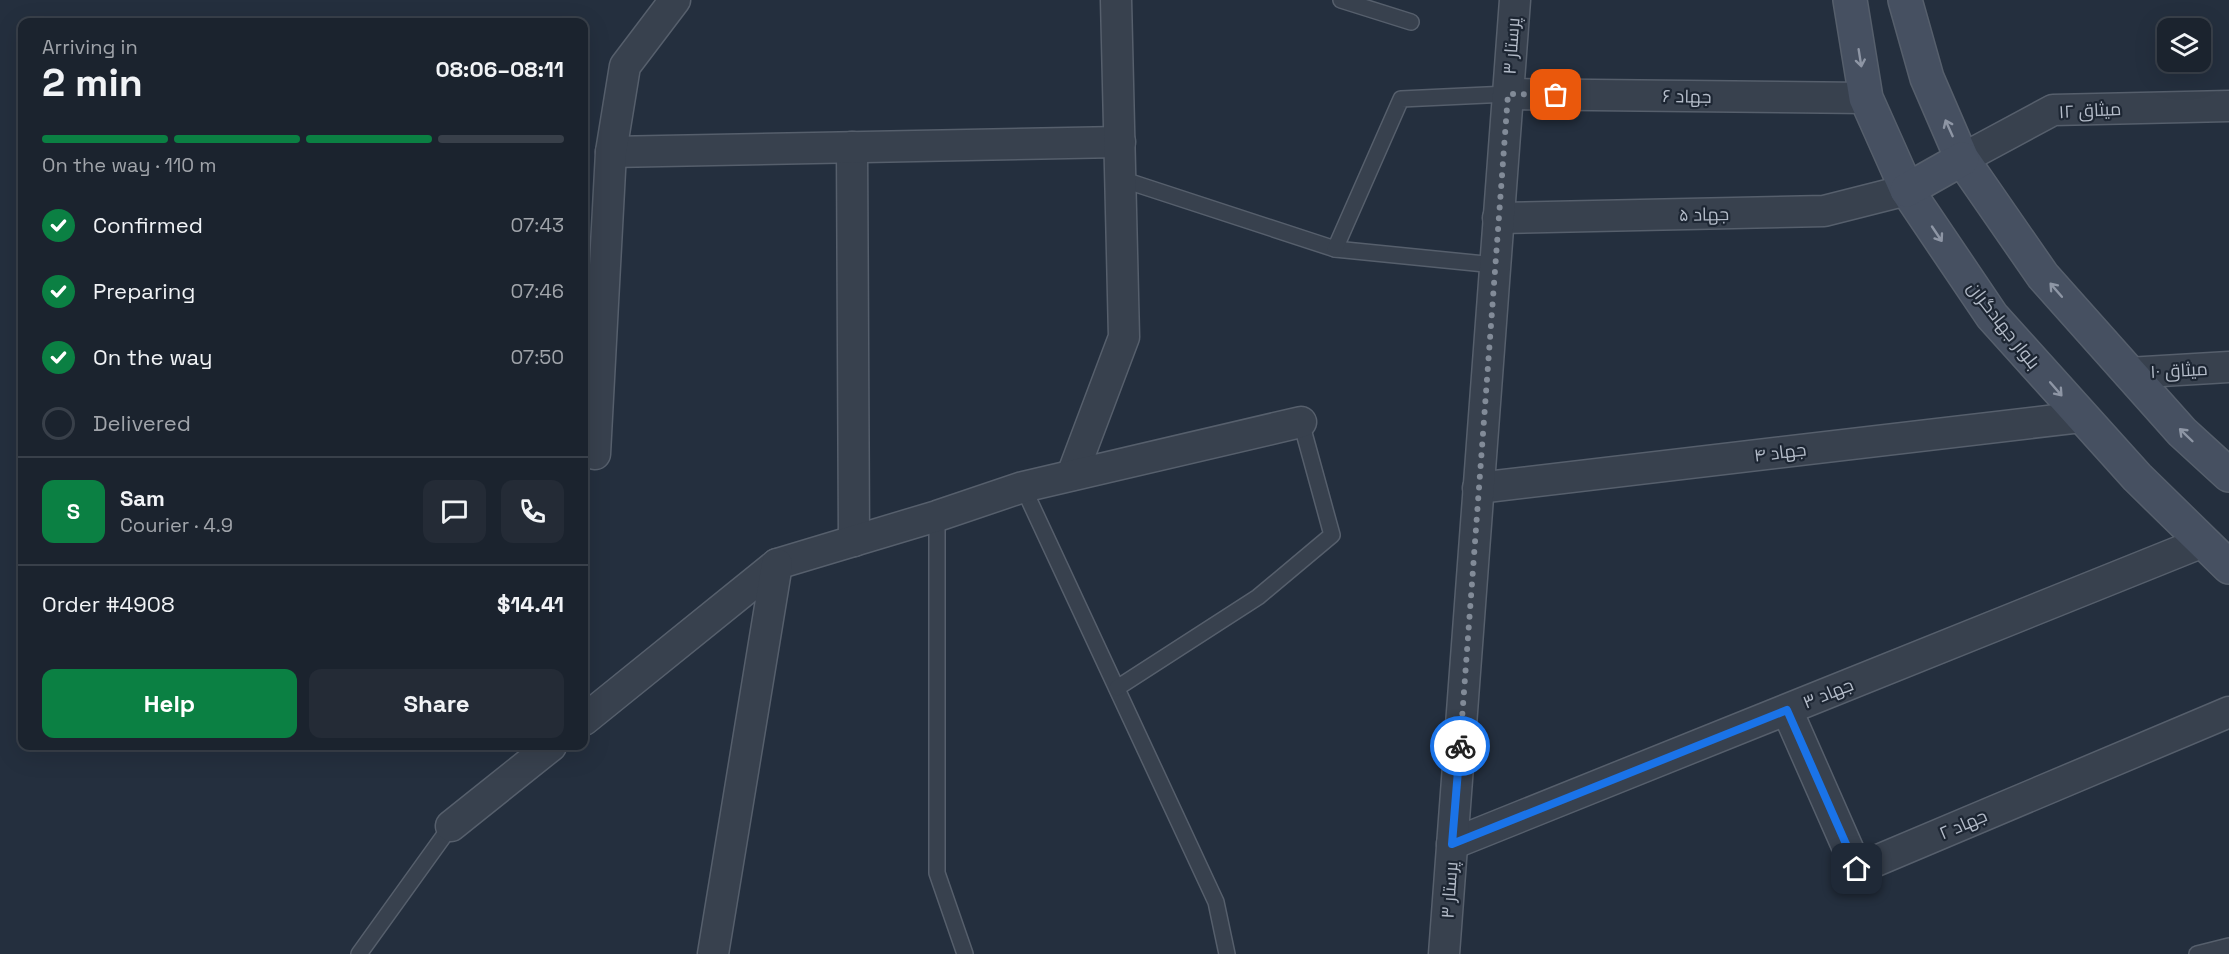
<!DOCTYPE html>
<html lang="en">
<head>
<meta charset="utf-8">
<style>
  :root { --surface:#1b232e; --page:#242b36; --text:#f1f3f6; --muted:#a0a4aa; --line:#39404a; --accent:#0b8043 }
  body { margin:0; font-family:"Space Grotesk",Cairo,sans-serif; background:var(--page); color:var(--text); height:100vh; display:flex; flex-direction:column; font-size:22px; white-space:nowrap }
  * { box-sizing:border-box; margin:0 }
  p { font-size:20px; color:var(--muted) }
  .icon { flex:none; width:33px; height:33px; fill:none; stroke:currentColor; stroke-width:2; stroke-linecap:round; stroke-linejoin:round }
  .map { position:relative; flex:1; overflow:hidden }
  .drawer { position:absolute; left:18px; top:18px; width:570px; height:732px; display:flex; flex-direction:column; background:var(--surface); border-radius:12px; box-shadow:0 6px 24px #0002,0 0 0 2px var(--line) }
  .drawer>* { flex:none }
  .buttons { position:absolute; left:2157px; top:18px; display:grid; gap:12px }
  .buttons a { display:grid; place-items:center; width:54px; height:54px; border-radius:12px; background:var(--surface); box-shadow:0 6px 24px #0002,0 0 0 2px var(--line); font-size:30px }
  .pin { position:absolute; display:grid; place-items:center; width:51px; height:51px; color:#fff; margin:-26px; border-radius:12px; box-shadow:0 3px 9px #0006 }
  .courier { position:absolute; display:grid; place-items:center; width:60px; height:60px; margin:-30px; border:4px solid #1a73e8; border-radius:50%; background:#fff; color:#222; box-shadow:0 2px 8px #0007 }
  .overview em { font-style:normal; font-weight:700 }
  .overview div { display:flex; flex-direction:column-reverse }
  .overview { display:flex; align-items:center; justify-content:space-between; height:102px; padding:0 24px }
  h1 { font-size:39px; font-weight:700; line-height:45px }
  .bar { display:grid; grid-template-columns:repeat(4,1fr); gap:9px 6px; align-content:center; height:72px; padding:0 24px }
  .bar i { height:8px; border-radius:4px; background:var(--line) }
  .bar .active { background:var(--accent) }
  .bar p { grid-column:span 4 }
  .line { display:flex; align-items:center; gap:15px; padding:0 24px; border-top:2px solid var(--line) }
  .line div { flex:1 }
  .round { display:grid; place-items:center; flex:none; width:63px; height:63px; border-radius:12px; background:var(--page) }
  ol { padding:0 24px; list-style:none }
  li { display:flex; align-items:center; gap:18px; height:66px }
  li p { margin-inline-start:auto }
  li .icon { padding:6px; border-radius:50%; background:var(--accent); color:#fff; stroke-width:4 }
  li:last-child { color:var(--muted) }
  li i { width:33px; height:33px; border:3px solid var(--line); border-radius:50% }
  .cta { display:flex; gap:12px; margin-top:auto; padding:12px 24px }
  .cta a { flex:1; height:69px; border-radius:12px; background:var(--accent); color:#fff; font-size:24px; font-weight:700; line-height:69px; text-align:center }
  .cta a+a { background:var(--page); color:var(--text) }
  .map>svg:first-child { display:block }
  .lines { fill:none; stroke-linecap:round; stroke-linejoin:round }
  .service-casing { stroke:#565f6c; stroke-width:18 }
  .minor-casing { stroke:#565f6c; stroke-width:33 }
  .secondary-casing { stroke:#565f6c; stroke-width:36 }
  .service { stroke:#38414e; stroke-width:15 }
  .minor { stroke:#38414e; stroke-width:30 }
  .secondary { stroke:#465061; stroke-width:33 }
  .oneway { stroke:#8e96a5 }
  .done { stroke:#828b98; stroke-width:6; stroke-dasharray:0 10.8 }
  .route { stroke:#1a73e8; stroke-width:8 }
  .labels { text-anchor:middle; dominant-baseline:central; stroke-width:4.5; stroke-linejoin:round; paint-order:stroke }
  .street-label { font-size:18px; fill:#b4bcc9; stroke:#1d2633 }
</style>
</head>
<body>
<div class="map">
<svg width="2229" height="954" viewBox="0 0 2229 954">
  <rect width="100%" height="100%" fill="#242f3e"/>
  <g class="lines">
    <defs>
      <g id="service">
        <path d="M1341,0L1411,22"/>
        <path d="M1121,179L1335,249L1495,265"/>
        <path d="M1335,249L1401,99L1508,94"/>
        <path d="M1023,487L1216,902L1227,954"/>
        <path d="M937,516V873L965,954"/>
        <path d="M1117,688L1258,597L1332,535L1301,422"/>
        <path d="M359,954L451,826"/>
        <path d="M2197,954L2229,946"/>
      </g>
      <g id="minor">
        <path d="M1508,94L1866,98"/>
        <path d="M852,147L854,541"/>
        <path d="M611,152L1120,142"/>
        <path d="M1962,159L2053,110L2229,106"/>
        <path d="M1498,218L1824,211L1907,190"/>
        <path d="M2128,373L2229,367"/>
        <path d="M595,454L611,152L625,66L675,0"/>
        <path d="M1072,475L1124,337L1116,0"/>
        <path d="M1478,488L2081,417"/>
        <path d="M1787,710L1857,869L2229,712"/>
        <path d="M584,720L777,564L937,516L1023,487L1301,422"/>
        <path d="M451,826L551,746"/>
        <path d="M1452,844L2203,542"/>
        <path d="M713,954L777,564"/>
        <path d="M1444,954L1515,0"/>
      </g>
      <g id="secondary">
        <path d="M1850,0L1866,98L1907,190L1992,316L2137,477L2229,567"/>
        <path d="M1905,0L1927,78L1962,159L2043,276L2182,432L2229,475"/>
        <path d="M1907,190L1962,159"/>
      </g>
    </defs>
    <use href="#service" class="service-casing"/>
    <use href="#minor" class="minor-casing"/>
    <use href="#secondary" class="secondary-casing"/>
    <use href="#service" class="service"/>
    <use href="#minor" class="minor"/>
    <use href="#secondary" class="secondary"/>
  </g>
  <defs><path id="oneway-shaft" d="M-6 0H5M1.5-3L5.5 0L1.5 3" fill="none" stroke-width="1.6" stroke-linecap="round" stroke-linejoin="round" transform="scale(1.5)"/></defs>
  <g class="oneway">
    <use href="#oneway-shaft" transform="translate(1860 58) rotate(81)"/>
    <use href="#oneway-shaft" transform="translate(1949 128) rotate(-114)"/>
    <use href="#oneway-shaft" transform="translate(1937 234) rotate(56)"/>
    <use href="#oneway-shaft" transform="translate(2056 290) rotate(-131)"/>
    <use href="#oneway-shaft" transform="translate(2056 389) rotate(49)"/>
    <use href="#oneway-shaft" transform="translate(2186 435) rotate(-136)"/>
  </g>
  <g class="lines">
    <path class="done" d="M1460,746L1508,94L1556,95"/>
    <path class="route" d="M1460,746L1452,844L1787,710L1857,869"/>
  </g>
  <g class="labels">
    <g class="street-label">
      <text transform="translate(1511 46) rotate(-86)">پرستار ۳</text>
      <text transform="translate(1687 96) rotate(1)">جهاد ۶</text>
      <text transform="translate(2090 110) rotate(-3)">میثاق ۱۲</text>
      <text transform="translate(1704 214) rotate(-1)">جهاد ۵</text>
      <text transform="translate(2004 325) rotate(52)">بلوار جهادگران</text>
      <text transform="translate(2179 370) rotate(-3)">میثاق ۱۰</text>
      <text transform="translate(1780 452) rotate(-7)">جهاد ۴</text>
      <text transform="translate(1828 693) rotate(-22)">جهاد ۳</text>
      <text transform="translate(1963 824) rotate(-23)">جهاد ۲</text>
      <text transform="translate(1449 890) rotate(-86)">پرستار ۳</text>
    </g>
  </g>
</svg>
<div class="buttons">
<a><svg class="icon" aria-label="layers" viewBox="0 0 24 24"><path d="M12 4l9 5-9 5-9-5zM3 14l9 5 9-5"/></svg></a>
</div>
<div class="pin" style="left:1556px;top:95px;background:#ea580c"><svg class="icon" aria-label="bag" viewBox="0 0 24 24"><path d="M5 8h14l-1 12H6zM9 8a3 3 0 0 1 6 0"/></svg></div>
<div class="pin" style="left:1857px;top:869px;background:#1f2937"><svg class="icon" aria-label="home" viewBox="0 0 24 24"><path d="M3 11l9-7 9 7M6 9v11h12V9"/></svg></div>
<div class="courier" style="left:1460px;top:746px"><svg class="icon" aria-label="bike" viewBox="0 0 24 24"><circle cx="6" cy="16" r="4"/><circle cx="18" cy="16" r="4"/><path d="M6 16l4-8h5l3 8M10 8l3 8H6M13 5h3"/></svg></div>
<section class="drawer">
<div class="overview"><div><h1>2 min</h1><p>Arriving in</p></div><em>08:06–08:11</em></div>
<div class="bar"><i class="active"></i><i class="active"></i><i class="active"></i><i></i><p>On the way · 110 m</p></div>
<ol>
<li><svg class="icon" aria-label="check" viewBox="0 0 24 24"><path d="M5 12l5 5 9-10"/></svg>Confirmed<p>07:43</p></li>
<li><svg class="icon" aria-label="check" viewBox="0 0 24 24"><path d="M5 12l5 5 9-10"/></svg>Preparing<p>07:46</p></li>
<li><svg class="icon" aria-label="check" viewBox="0 0 24 24"><path d="M5 12l5 5 9-10"/></svg>On the way<p>07:50</p></li>
<li><i></i>Delivered</li>
</ol>
<div class="line" style="height:108px"><b class="round" style="background:var(--accent);color:#fff">S</b><div><b>Sam</b><p>Courier · 4.9</p></div><a class="round"><svg class="icon" aria-label="chat" viewBox="0 0 24 24"><path d="M4 5h16v11H9l-5 4z"/></svg></a><a class="round"><svg class="icon" aria-label="phone" viewBox="0 0 24 24"><path d="M5 4h4l2 5-3 2q2 4 5 5l2-3 5 2v4C11 20 4 13 5 4z"/></svg></a></div>
<div class="line" style="height:78px"><div>Order #4908</div><b>$14.41</b></div>
<div class="cta"><a>Help</a><a>Share</a></div>
</section>
</div>
</body>
</html>
